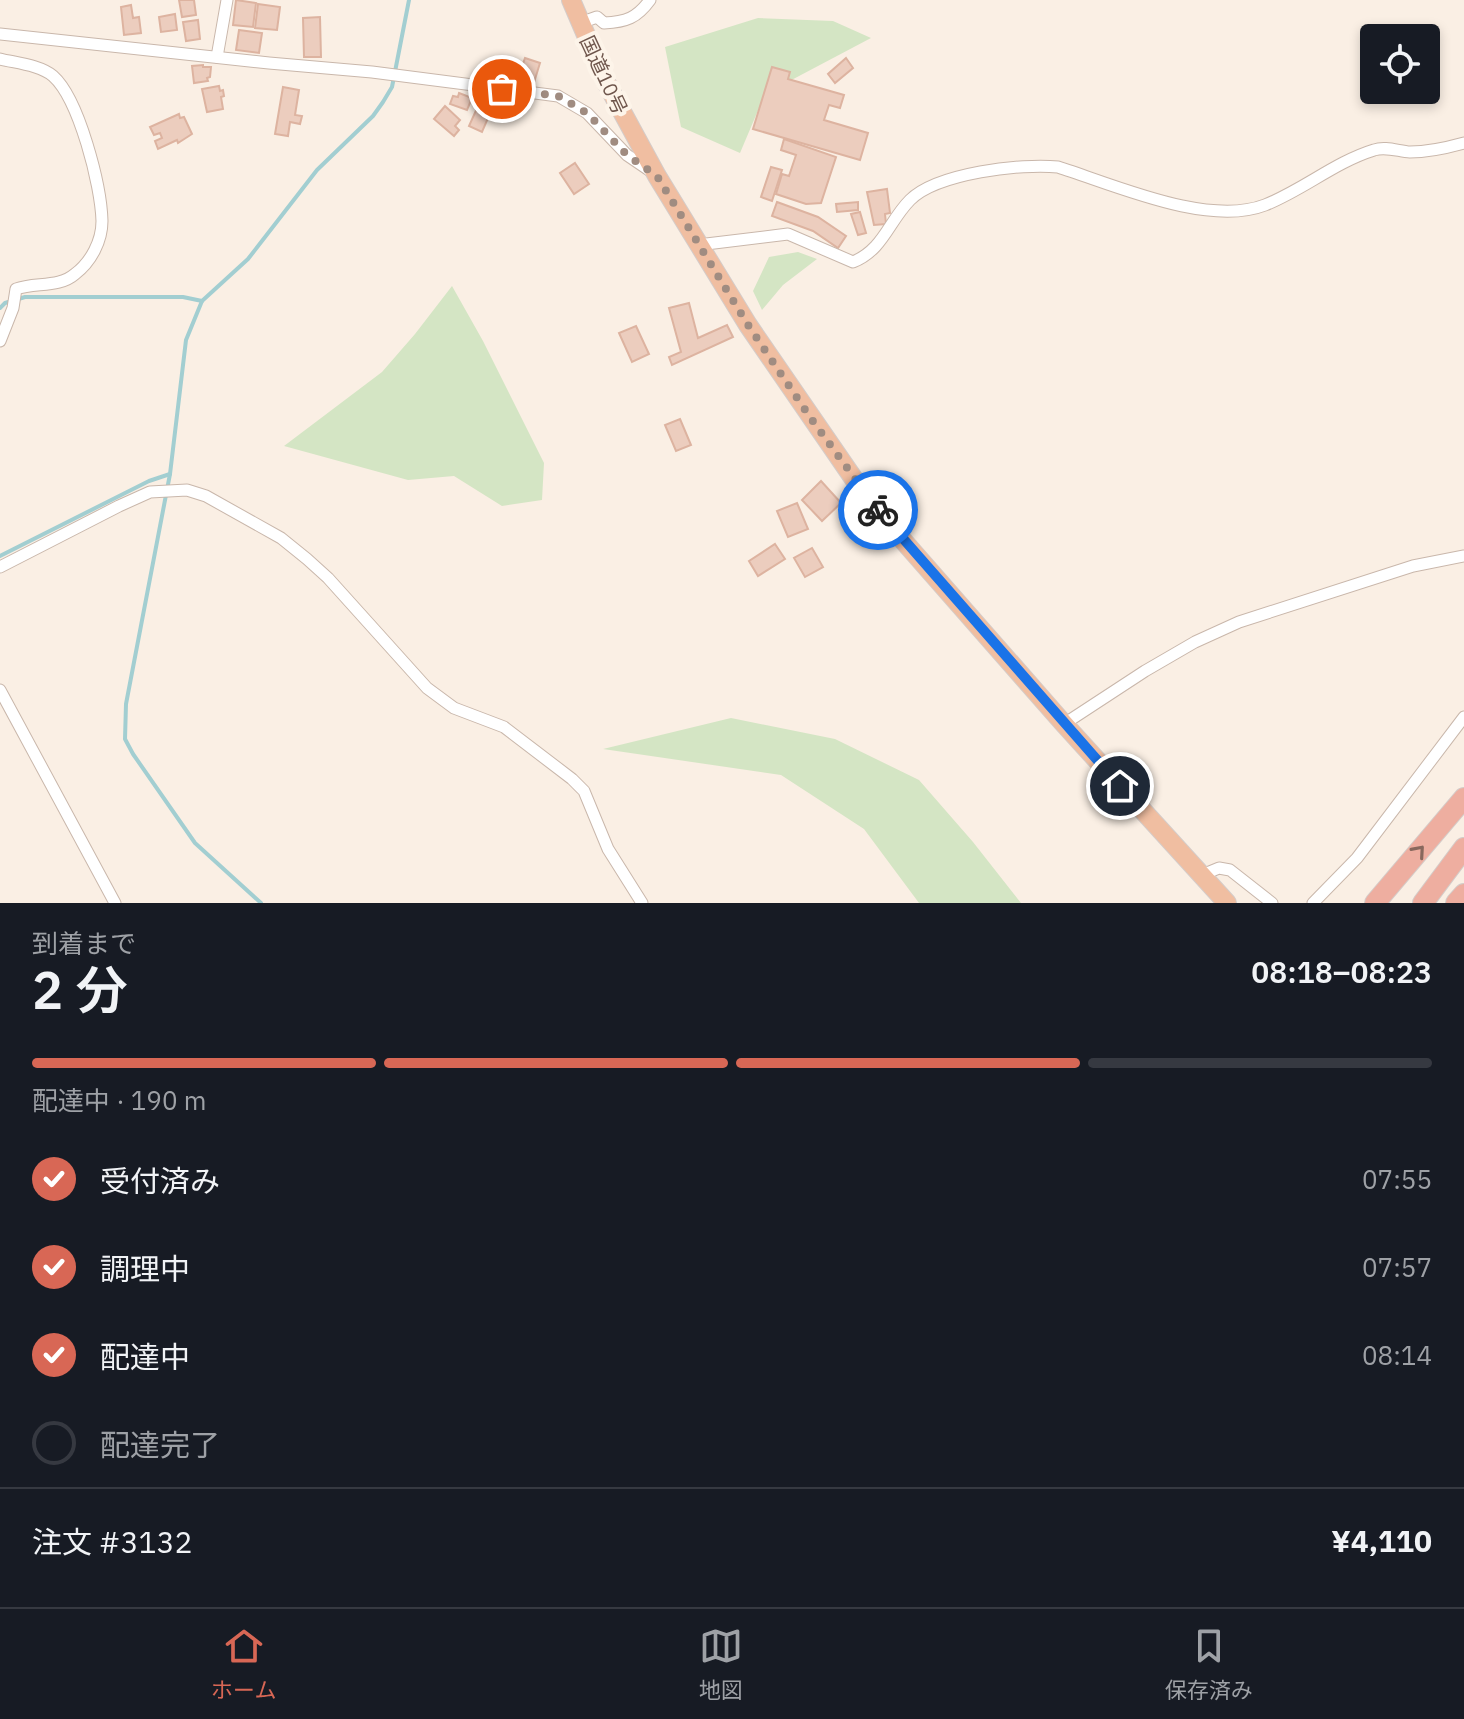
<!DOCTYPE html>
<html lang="ja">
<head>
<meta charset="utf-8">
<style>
  :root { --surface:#171b24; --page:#20242c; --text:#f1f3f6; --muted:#9ea1a6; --line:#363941; --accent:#d86755 }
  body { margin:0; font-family:"IBM Plex Sans","Noto Sans JP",sans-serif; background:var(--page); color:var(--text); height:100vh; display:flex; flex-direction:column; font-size:30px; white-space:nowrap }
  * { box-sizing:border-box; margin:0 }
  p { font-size:26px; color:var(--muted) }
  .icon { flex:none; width:44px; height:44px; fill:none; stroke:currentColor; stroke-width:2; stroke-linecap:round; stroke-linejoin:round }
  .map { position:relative; height:903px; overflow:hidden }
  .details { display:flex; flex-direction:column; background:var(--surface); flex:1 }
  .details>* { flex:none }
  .tools { position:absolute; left:1360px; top:24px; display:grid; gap:16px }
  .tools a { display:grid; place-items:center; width:80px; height:80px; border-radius:8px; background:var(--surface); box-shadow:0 4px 12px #0003; font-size:40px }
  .pin { position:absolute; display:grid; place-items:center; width:68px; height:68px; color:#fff; margin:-34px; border:4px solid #fff; border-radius:50%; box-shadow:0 2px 8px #0007 }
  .courier { position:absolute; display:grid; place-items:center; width:80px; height:80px; margin:-40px; border:6px solid #1a73e8; border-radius:50%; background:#fff; color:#222; box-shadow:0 2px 10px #0007 }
  .summary em { font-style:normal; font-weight:600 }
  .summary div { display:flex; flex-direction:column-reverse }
  .summary { display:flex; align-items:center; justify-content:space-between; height:136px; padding:0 32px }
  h1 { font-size:52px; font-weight:600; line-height:60px }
  .bar { display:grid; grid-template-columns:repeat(4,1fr); gap:12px 8px; align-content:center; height:96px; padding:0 32px }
  .bar i { height:10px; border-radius:6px; background:var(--line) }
  .bar .current { background:var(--accent) }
  .bar p { grid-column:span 4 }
  .line { display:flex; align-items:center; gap:20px; padding:0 32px; border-top:2px solid var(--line) }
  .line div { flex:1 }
  ol { padding:0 32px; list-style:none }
  li { display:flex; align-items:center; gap:24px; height:88px }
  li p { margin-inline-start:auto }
  li .icon { padding:8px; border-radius:50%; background:var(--accent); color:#fff; stroke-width:4 }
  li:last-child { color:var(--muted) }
  li i { width:44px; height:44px; border:4px solid var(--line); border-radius:50% }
  .menu { display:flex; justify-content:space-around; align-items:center; height:112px; border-top:2px solid var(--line); background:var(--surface); font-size:22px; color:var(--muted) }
  .menu a { display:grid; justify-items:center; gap:4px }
  .menu .current { color:var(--accent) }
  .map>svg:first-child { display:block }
  .green { fill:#d4e5c4 }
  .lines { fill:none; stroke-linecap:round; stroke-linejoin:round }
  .stream { stroke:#a2ced1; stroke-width:4 }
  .building { fill:#eccdbe; stroke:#ddb3a0; stroke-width:2 }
  .minor-casing { stroke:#c9b7ab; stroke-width:13 }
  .trunk-casing { stroke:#d4ccc9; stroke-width:20 }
  .motorway-casing { stroke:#d4ccc9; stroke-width:22 }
  .minor { stroke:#fff; stroke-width:11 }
  .trunk { stroke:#f0bea1; stroke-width:18 }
  .motorway { stroke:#eeaea0; stroke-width:20 }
  .oneway { stroke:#88685d }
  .done { stroke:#a08c81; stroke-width:8; stroke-dasharray:0 14.4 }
  .route { stroke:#1a73e8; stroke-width:10 }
  .labels { text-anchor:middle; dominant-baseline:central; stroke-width:8; stroke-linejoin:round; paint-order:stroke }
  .street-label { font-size:20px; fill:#6f564c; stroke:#fdf4e9 }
</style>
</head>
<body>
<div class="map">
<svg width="1464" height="903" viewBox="0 0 1464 903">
  <rect width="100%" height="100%" fill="#faefe4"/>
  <g class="green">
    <path d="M758,18L833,21L871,38L765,94L740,153L681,127L665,47Z"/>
    <path d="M798,252L817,259L783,285L762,310L753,291L769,257Z"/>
    <path d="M452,286L483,341L544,463L542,500L502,506L454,476L408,480L284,446L382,372L415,334Z"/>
    <path d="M731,718L835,739L919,780L973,842L1021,903H919L864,829L781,775L603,749Z"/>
  </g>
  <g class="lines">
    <g class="stream">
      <path d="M0,308L5,303L25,297H183L202,301"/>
      <path d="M0,556L149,481L170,474"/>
      <path d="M261,903L195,843L133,754L125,739L126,704L170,474L186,340L202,301L248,259L317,170L373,116L383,102L392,87L409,0"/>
    </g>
  </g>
  <g class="building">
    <path d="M179,0H194L196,15L182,17Z"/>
    <path d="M236,0L256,3L253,27L233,25Z"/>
    <path d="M258,4L280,7L277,30L255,28Z"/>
    <path d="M131,5L133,18L139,17L141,33L124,35L121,7Z"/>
    <path d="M175,14L177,30L161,32L159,17Z"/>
    <path d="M320,17L321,57H304L303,18Z"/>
    <path d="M198,20L200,39L186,41L183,22Z"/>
    <path d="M239,30L262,33L259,53L236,50Z"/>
    <path d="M525,58L540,63L532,89L520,85L522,79L518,78Z"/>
    <path d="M846,58L853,68L835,83L828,74Z"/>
    <path d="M203,65V67H211L210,77L207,78L208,81L194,83L192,66Z"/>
    <path d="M772,67L790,72L788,79L844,95L840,108L829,105L824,120L868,133L860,160L753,129Z"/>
    <path d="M219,86L220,91L223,90L224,96L221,97L223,109L207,112L202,89Z"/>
    <path d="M283,87L299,90L295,115L302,116L300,124L290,122L288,136L275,134Z"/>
    <path d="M459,93L472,98L467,110L450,104L453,96L458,97Z"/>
    <path d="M445,106L460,120L455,126L459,130L454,136L434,119Z"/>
    <path d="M478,106L491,111L482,132L469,126Z"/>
    <path d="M179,114L180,118L184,117L192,134L178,143L177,140L158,149L155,141L162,138L160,133L154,135L150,127Z"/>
    <path d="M784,139L836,157L821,203L806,204L776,194L782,174L789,176L796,155L781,150Z"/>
    <path d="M575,163L589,184L574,194L560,173Z"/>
    <path d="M771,167L782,170L772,201L761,197Z"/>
    <path d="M887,189L890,213L885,214L886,224L874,225L867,192Z"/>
    <path d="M777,202L818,217L846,236L838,248L813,231L772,216Z"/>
    <path d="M858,202V210L837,212L836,204Z"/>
    <path d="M860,212L866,233L858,235L851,214Z"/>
    <path d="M689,303L698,338L727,325L733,337L672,365L669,357L681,352L669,308Z"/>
    <path d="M636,326L649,354L632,362L619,333Z"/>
    <path d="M680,419L691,445L676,451L665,425Z"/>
    <path d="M821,481L841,503L822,521L802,500Z"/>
    <path d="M797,503L808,529L788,537L777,511Z"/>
    <path d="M775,544L785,559L758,576L749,561Z"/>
    <path d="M812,548L823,567L805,577L794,558Z"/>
  </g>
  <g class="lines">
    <defs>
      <g id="minor">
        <path d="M580,23L597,17L604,23C626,22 637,18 650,0"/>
        <path d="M0,34L269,63L372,72L558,96L587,113L627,155L652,172"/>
        <path d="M217,57L227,0"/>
        <path d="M0,59C16,63 40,65 53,76C79,99 101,185 102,221C102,241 91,262 75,274C59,288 35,282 16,289L13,308L0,341"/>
        <path d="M698,245L788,234L853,262C883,250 889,221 910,200C937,173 1022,163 1058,167C1115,185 1208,227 1265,205C1303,190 1335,162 1374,150C1385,146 1398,151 1410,152C1428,152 1446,148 1464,143"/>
        <path d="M0,567L119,506L150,492L187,490L206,496L281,538L307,559L328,578L427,688L454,708L504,727L572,779L584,791L608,849L642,903"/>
        <path d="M0,690L115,903"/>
        <path d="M1064,724L1145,671L1195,642L1239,622L1413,566L1464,556"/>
        <path d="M1202,875L1219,868L1230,870L1272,903"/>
        <path d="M1313,903L1357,858L1464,717"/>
      </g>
      <path id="trunk" d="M571,0L607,84L657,176L748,325L858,485L900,537L1064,724L1227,903"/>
      <g id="motorway">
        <path d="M1375,903L1464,798"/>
        <path d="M1423,903L1464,848"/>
        <path d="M1456,903L1464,894"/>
      </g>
    </defs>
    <use href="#minor" class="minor-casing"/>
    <use href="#trunk" class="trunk-casing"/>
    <use href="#motorway" class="motorway-casing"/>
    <use href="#minor" class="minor"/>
    <use href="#trunk" class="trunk"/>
    <use href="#motorway" class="motorway"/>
  </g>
  <defs><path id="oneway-chevron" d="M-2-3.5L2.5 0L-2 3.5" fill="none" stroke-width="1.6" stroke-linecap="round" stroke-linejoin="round" transform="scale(2)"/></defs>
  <use class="oneway" href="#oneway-chevron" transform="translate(1419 851) rotate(-49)"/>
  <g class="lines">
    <path class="done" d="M502,89L558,96L587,113L627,155L657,176L748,325L812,420L878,510"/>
    <path class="route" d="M878,510L1120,786"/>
  </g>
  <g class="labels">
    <g class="street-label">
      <text transform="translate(604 75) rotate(65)">国道10号</text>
    </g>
  </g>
</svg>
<div class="tools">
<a><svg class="icon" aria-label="locate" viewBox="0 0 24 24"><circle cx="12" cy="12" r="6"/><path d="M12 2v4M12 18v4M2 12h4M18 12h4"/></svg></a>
</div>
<div class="pin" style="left:502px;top:89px;background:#ea580c"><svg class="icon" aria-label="bag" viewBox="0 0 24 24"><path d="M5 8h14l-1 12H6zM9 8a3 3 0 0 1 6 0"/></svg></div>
<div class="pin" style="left:1120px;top:786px;background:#1f2937"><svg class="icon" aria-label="home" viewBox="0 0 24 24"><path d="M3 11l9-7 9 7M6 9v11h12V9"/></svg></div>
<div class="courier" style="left:878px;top:510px"><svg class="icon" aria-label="bike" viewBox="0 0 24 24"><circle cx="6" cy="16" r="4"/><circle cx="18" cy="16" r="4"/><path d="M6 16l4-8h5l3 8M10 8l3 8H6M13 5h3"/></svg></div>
</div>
<section class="details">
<div class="summary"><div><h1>2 分</h1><p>到着まで</p></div><em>08:18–08:23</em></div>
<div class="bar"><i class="current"></i><i class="current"></i><i class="current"></i><i></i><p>配達中 · 190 m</p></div>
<ol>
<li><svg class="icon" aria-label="check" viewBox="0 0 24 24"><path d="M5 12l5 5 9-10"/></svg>受付済み<p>07:55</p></li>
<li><svg class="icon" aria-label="check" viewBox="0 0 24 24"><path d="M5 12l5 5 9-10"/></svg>調理中<p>07:57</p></li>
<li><svg class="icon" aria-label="check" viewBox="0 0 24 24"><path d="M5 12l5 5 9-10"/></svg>配達中<p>08:14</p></li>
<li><i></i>配達完了</li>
</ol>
<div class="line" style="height:104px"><div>注文 #3132</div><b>¥4,110</b></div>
</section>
<nav class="menu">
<a class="current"><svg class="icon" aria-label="home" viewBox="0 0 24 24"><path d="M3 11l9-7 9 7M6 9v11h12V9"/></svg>ホーム</a>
<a><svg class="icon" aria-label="map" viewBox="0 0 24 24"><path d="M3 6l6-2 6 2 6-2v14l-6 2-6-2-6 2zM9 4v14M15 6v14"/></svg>地図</a>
<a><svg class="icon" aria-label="saved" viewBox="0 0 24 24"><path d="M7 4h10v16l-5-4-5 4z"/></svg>保存済み</a>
</nav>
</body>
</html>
